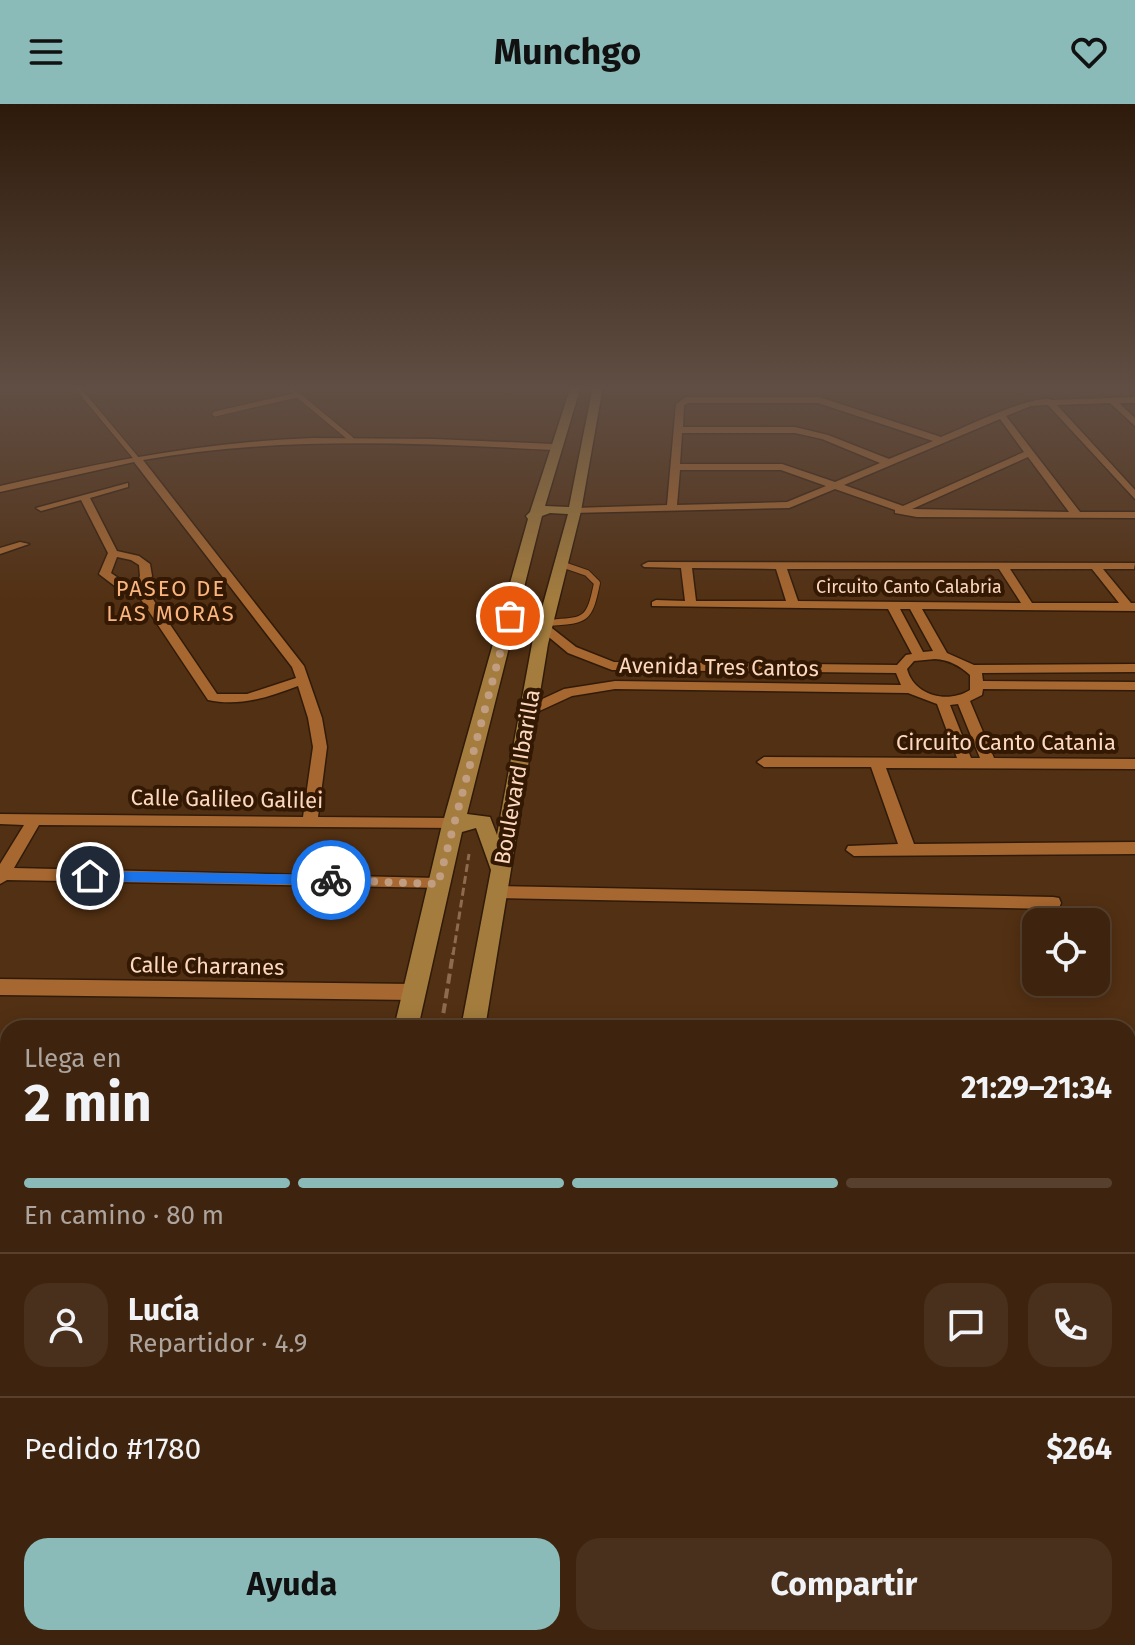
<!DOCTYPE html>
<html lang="es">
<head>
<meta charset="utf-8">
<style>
  :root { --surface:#3e240e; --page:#49301c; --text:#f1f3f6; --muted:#ada49e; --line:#57412e; --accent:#8bbbb9 }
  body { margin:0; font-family:"Fira Sans",sans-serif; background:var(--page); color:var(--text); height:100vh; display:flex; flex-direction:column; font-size:30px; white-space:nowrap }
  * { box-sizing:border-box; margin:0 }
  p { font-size:26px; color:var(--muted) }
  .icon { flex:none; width:44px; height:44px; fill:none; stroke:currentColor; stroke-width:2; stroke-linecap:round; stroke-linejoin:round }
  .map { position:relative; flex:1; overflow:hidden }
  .panel { position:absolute; left:0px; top:916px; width:1136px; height:626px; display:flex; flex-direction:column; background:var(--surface); border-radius:24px 24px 0 0; box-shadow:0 4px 20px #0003,0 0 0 2px var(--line) }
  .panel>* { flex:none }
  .tools { position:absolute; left:1022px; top:804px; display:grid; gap:16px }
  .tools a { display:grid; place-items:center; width:88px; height:88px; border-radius:16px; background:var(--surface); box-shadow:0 4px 20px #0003,0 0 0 2px var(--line); font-size:40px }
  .pin { position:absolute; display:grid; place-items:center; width:68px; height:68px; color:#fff; margin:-34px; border:4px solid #fff; border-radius:50%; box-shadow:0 2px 8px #0007 }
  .courier { position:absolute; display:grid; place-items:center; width:80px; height:80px; margin:-40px; border:6px solid #1a73e8; border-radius:50%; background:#fff; color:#222; box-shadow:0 2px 10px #0007 }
  .overview em { font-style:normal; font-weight:700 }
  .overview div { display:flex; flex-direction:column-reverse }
  .overview { display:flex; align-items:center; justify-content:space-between; height:136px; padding:0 24px }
  h1 { font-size:52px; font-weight:700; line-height:60px }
  .bar { display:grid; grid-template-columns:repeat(4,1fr); gap:12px 8px; align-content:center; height:96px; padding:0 24px }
  .bar i { height:10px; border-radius:6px; background:var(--line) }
  .bar .selected { background:var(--accent) }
  .bar p { grid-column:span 4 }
  .line { display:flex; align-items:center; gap:20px; padding:0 24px; border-top:2px solid var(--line) }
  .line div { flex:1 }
  .round { display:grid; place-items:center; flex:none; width:84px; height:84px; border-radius:24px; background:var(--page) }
  .action { display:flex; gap:16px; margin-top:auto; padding:16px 24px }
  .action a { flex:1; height:92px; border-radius:24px; background:var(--accent); color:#111; font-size:32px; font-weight:700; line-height:92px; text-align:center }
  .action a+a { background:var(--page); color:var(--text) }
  header { display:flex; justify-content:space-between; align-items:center; height:104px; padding:0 24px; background:var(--accent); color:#111; font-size:36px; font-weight:700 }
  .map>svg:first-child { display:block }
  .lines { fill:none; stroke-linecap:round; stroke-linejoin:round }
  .lane-far1-casing { stroke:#301b0a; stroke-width:7 }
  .lane-casing { stroke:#301b0a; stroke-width:8 }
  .street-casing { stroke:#301b0a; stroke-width:3 }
  .secondary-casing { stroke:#301b0a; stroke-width:3 }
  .path-far2 { stroke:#8e6a4f; stroke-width:3; stroke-dasharray:8 4; stroke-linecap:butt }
  .path-far1 { stroke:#8e6a4f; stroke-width:4; stroke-dasharray:10 5; stroke-linecap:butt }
  .path { stroke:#8e6a4f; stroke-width:5; stroke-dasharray:12 6; stroke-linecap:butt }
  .lane-far1 { stroke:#a76730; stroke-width:5 }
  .lane { stroke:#a76730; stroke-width:6 }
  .street { fill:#a76730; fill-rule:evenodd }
  .secondary { fill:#a47d3e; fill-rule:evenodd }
  .route { fill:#1a73e8 }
  .done { stroke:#c19d82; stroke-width:8; stroke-dasharray:0 14.4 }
  .labels { text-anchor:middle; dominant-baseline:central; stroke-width:8; stroke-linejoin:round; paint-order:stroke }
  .far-street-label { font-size:18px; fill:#fdd8be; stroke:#331903 }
  .far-quarter-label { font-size:22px; letter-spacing:2px; fill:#fab47d; stroke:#331903 }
  .street-label { font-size:22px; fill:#fdd8be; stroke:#331903 }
</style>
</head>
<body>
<header><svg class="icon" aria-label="menu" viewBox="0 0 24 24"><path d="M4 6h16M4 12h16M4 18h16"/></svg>Munchgo<svg class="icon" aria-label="heart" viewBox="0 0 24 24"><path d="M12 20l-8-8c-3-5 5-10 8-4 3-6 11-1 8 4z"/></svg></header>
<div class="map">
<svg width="1135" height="1541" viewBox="0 0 1135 1541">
  <rect width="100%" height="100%" fill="#523013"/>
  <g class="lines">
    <defs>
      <g id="lane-far1">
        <path d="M76,282L136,354"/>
        <path d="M287,282L351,335"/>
        <path d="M564,282L598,283"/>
        <path d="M215,310L297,291"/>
      </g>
      <path id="lane" d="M546,519C585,516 589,519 597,479L587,469L561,460"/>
      <g id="street">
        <path d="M686,293H819L941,333C964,324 1034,289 1052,296L1135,293V299H1119L1135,314V322L1110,299L1057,301L1135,386V395L1048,301L1031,302L1006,312L1080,408H1135V414L917,413L895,409V406L835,385L789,404L571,409L570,407L575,404L667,401L676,300ZM688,299H818L933,337L889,355L828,331L795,323H683L684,301ZM1000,315L1024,348L903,402L844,381ZM682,329H795L822,335L880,359L835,378L782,360H680ZM1028,353L1069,408L912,405ZM680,366H781L826,382L787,398L677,401Z"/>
        <path d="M313,334L434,335L554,340L559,343L554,346C417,339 279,332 143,356L304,562L322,614L327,643L318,713L452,714L460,720L457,724L39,721L14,764L438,774L444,776L446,780L444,784L7,776L0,780V760L24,721L0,720V710L303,713L313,643L308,614L298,582C269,593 240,603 208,596L136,488L116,483L99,470L108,449L81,396L41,407L36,404L128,379V383L90,394L117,447L139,452L150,460L152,472L146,485L217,590H247L296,574L292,563L134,358L0,388V382C107,357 203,338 313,334ZM117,453L131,456L139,461L140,472L136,481L124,478L111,469Z"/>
        <path d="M20,438L29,440L0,450V444Z"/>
        <path d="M648,458L1135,459L1134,465H1103L1131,499H1135V507L922,505L947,549L974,561L1135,560V568L982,569L983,577L1135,578V586L983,585L982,591L970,597L994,654L1135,655V665L886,664L914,740L1135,738V750L854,752L846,746L848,742L898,740L871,663H764L757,658L764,653L957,654L937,600L908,589L615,585L572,592L535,609H525V603L564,585L615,577L901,581L896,569L612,566L568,549L538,524L540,521H548L576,543L614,558L897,561L906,551L912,550L888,505L652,502V498L656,496L685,497L681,464L644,463L642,461ZM692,464L776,465L786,497H696ZM787,465H999L1021,499L798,497ZM1010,465H1092L1119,499H1032ZM900,505H910L933,547L923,548ZM935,555C949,556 959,561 970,571V586C948,600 914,592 907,565L914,557ZM958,600L980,654H971L950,601Z"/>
        <path d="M497,782L1053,793L1059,794L1061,799L1059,804L1053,805L497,794L491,792L489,788L491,784Z"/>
        <path d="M0,875L414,880L420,883L423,888L420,893L414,896L0,891Z"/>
        <path d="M1135,959V977L1128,979V961Z"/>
        <path d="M0,1013L8,1014V1034L0,1033Z"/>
        <path d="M1128,1143L1135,1146V1177L1128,1174Z"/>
        <path d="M796,1534H824L826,1541H798Z"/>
        <path d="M1059,1534H1087L1090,1541H1062Z"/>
      </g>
      <g id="secondary">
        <path d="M571,282H581L545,402L569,403L593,282H603L581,407L548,540L485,924H461L491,766L476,724L462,728L418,924H394L441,725L528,415L526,412L530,408ZM550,409L568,410L532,540L497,731L490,713L467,710L542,412Z"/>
        <rect x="317" y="1534" width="36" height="7"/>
        <rect x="396" y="1534" width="36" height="7"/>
      </g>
    </defs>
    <use href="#lane-far1" class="lane-far1-casing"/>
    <use href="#lane" class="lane-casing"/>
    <use href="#street" class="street-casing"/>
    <use href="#secondary" class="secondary-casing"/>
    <path class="path-far2" d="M453,851L469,750"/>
    <path class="path-far1" d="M441,924L453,849"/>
    <path class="path" d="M377,1534V1541"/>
    <use href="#lane-far1" class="lane-far1"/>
    <use href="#lane" class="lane"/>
    <use href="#street" class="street"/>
    <use href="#secondary" class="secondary"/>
  </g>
  <linearGradient id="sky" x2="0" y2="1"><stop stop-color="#2d1a0a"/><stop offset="0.57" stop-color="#604e44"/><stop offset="1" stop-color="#604e44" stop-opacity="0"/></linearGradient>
  <rect width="1135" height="498" fill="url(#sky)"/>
  <path class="route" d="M90,767L331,771L337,776L331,781L90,777L83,772Z"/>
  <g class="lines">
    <path class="done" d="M331,776L438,780L510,512"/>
  </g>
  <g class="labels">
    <g class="far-street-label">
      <text x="909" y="483">Circuito Canto Calabria</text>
    </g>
    <g class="far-quarter-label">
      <text x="171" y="484">PASEO DE<tspan x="171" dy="25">LAS MORAS</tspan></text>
    </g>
    <g class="street-label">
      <text transform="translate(719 563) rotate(1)">Avenida Tres Cantos</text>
      <text x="1006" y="638">Circuito Canto Catania</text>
      <text transform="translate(517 673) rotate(-80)">Boulevard Ibarilla</text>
      <text transform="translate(227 695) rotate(1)">Calle Galileo Galilei</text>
      <text transform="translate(207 862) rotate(1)">Calle Charranes</text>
    </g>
  </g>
</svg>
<div class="tools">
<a><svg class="icon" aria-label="locate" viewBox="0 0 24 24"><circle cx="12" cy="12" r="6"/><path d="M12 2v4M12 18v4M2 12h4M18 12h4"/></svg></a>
</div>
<div class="pin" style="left:510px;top:512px;background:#ea580c"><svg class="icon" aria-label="bag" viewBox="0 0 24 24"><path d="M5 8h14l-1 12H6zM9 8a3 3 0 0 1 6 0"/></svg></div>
<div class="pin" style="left:90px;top:772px;background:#1f2937"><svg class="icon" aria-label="home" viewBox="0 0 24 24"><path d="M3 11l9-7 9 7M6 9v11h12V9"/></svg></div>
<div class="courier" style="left:331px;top:776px"><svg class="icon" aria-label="bike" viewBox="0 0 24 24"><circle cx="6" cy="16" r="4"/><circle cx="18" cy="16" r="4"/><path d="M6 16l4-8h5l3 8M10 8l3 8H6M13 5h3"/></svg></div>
<section class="panel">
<div class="overview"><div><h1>2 min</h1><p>Llega en</p></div><em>21:29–21:34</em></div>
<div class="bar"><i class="selected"></i><i class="selected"></i><i class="selected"></i><i></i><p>En camino · 80 m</p></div>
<div class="line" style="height:144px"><a class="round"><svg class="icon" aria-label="person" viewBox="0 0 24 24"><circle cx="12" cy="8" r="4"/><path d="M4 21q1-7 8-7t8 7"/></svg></a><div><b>Lucía</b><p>Repartidor · 4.9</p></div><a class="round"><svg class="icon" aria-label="chat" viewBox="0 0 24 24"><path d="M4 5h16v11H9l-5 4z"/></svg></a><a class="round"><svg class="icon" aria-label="phone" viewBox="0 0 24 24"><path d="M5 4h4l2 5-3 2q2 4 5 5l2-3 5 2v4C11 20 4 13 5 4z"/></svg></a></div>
<div class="line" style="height:104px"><div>Pedido #1780</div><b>$264</b></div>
<div class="action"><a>Ayuda</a><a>Compartir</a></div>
</section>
</div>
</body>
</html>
